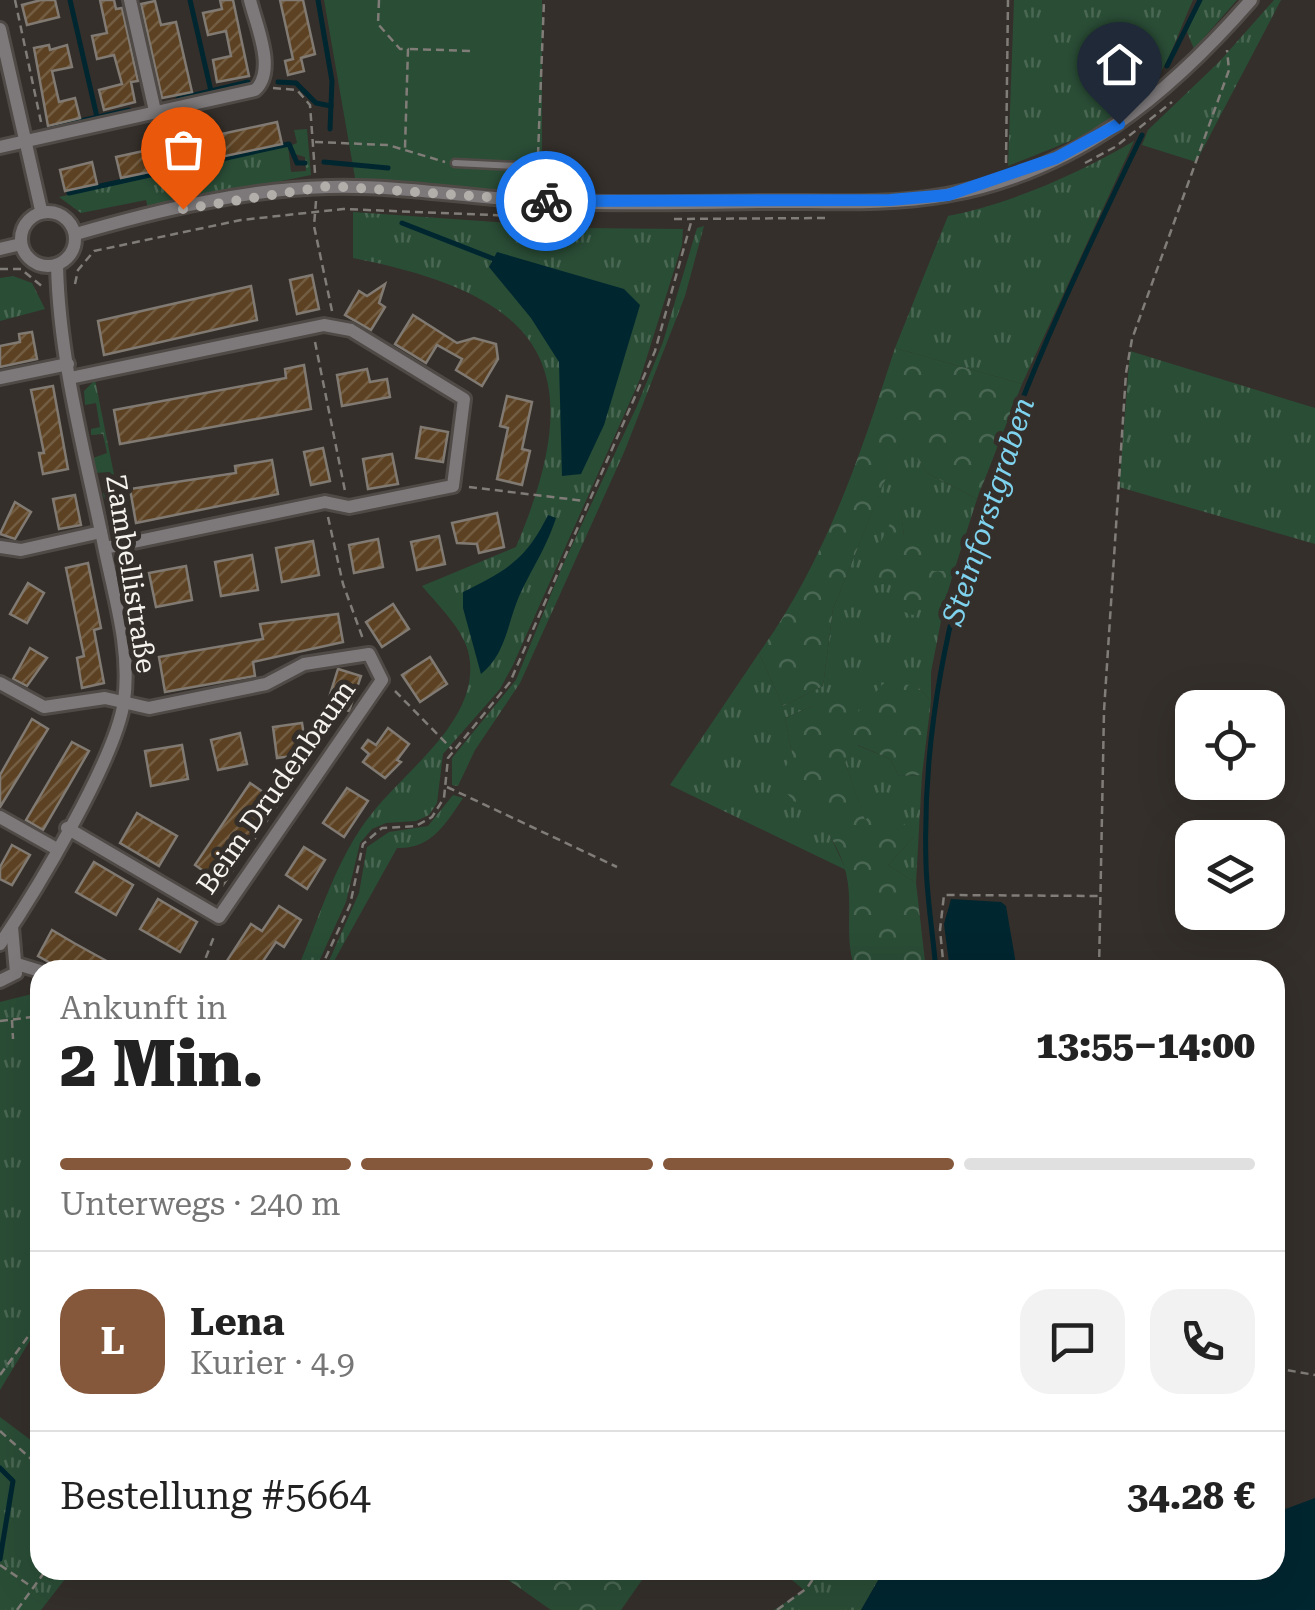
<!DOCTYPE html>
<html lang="de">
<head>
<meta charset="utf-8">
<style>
  :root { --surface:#fff; --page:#f2f2f2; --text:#222; --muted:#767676; --line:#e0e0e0; --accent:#85583c }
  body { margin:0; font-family:"Roboto Serif",serif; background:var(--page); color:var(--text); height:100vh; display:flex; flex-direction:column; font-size:38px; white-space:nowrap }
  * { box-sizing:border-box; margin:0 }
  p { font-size:32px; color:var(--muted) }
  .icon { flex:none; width:55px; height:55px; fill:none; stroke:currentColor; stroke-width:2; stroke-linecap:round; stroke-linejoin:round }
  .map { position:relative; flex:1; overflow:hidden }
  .drawer { position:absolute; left:30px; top:960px; width:1255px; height:620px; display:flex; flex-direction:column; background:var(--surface); border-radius:30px; box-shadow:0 10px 40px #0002 }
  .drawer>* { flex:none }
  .buttons { position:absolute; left:1175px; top:690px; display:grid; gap:20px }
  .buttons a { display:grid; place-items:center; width:110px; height:110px; border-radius:20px; background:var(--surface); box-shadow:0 10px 40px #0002; font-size:50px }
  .pin { position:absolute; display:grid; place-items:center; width:85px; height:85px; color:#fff; margin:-102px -42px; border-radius:50% 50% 50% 0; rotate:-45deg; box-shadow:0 0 10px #0007 }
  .pin .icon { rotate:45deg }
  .courier { position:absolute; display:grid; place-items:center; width:100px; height:100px; margin:-50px; border:8px solid #1a73e8; border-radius:50%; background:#fff; color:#222; box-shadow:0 2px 12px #0007 }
  .overview em { font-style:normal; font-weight:800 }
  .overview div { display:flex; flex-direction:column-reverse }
  .overview { display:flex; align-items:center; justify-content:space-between; height:170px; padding:0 30px }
  h1 { font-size:65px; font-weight:800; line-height:75px }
  .bar { display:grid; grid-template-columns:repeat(4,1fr); gap:15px 10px; align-content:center; height:120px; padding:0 30px }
  .bar i { height:12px; border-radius:8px; background:var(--line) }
  .bar .current { background:var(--accent) }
  .bar p { grid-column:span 4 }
  .line { display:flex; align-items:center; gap:25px; padding:0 30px; border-top:2px solid var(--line) }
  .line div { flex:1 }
  .round { display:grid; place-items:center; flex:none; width:105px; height:105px; border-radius:30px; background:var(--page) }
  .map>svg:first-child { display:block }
  .grass { fill:url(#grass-tufts) }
  .forest { fill:url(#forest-crowns) }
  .pitch { fill:#2a4d36 }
  .water { fill:#002630 }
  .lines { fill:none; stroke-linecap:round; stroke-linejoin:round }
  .stream { stroke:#002630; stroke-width:5 }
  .building { fill:url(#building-hatch); stroke:#807a73; stroke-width:2.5 }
  .service-casing { stroke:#4f4a46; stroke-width:11 }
  .minor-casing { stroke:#4f4a46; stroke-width:18 }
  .path { stroke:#807c77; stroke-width:2.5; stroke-dasharray:8 5; stroke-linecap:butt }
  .service { stroke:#7d797b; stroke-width:6 }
  .minor { stroke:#7d797b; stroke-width:12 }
  .done { stroke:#b2aeaa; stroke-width:10; stroke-dasharray:0 18 }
  .route { stroke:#1a73e8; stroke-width:12 }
  .labels { text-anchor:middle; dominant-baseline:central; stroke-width:10; stroke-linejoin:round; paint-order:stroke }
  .street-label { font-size:28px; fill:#f6f3ef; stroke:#342f2a }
  .water-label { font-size:30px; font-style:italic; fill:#7fd2ed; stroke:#342f2a }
</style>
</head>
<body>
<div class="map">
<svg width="1315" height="1610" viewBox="0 0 1315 1610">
  <defs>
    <pattern id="grass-tufts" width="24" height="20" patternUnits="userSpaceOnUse" patternTransform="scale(2.5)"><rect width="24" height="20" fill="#2a4d36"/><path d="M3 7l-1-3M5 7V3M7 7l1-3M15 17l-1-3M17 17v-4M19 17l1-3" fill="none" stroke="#4a6753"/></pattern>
    <pattern id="forest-crowns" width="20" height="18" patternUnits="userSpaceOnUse" patternTransform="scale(2.5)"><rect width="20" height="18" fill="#2a4d36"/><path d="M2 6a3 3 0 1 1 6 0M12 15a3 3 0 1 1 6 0" fill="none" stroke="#4a6753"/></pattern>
    <pattern id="building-hatch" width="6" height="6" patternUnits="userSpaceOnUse" patternTransform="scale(2.5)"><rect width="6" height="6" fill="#5c4223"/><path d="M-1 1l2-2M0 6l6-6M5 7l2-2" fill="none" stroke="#745e43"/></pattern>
  </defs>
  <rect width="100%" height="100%" fill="#342f2a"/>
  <g class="grass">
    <path d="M1014,0H1193C1180,28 1170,61 1152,86C1125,125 1051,148 1008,166Z"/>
    <path d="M1201,0H1237L1194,49L1187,32Z"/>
    <path d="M1274,0H1281L1196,162L1142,145L1148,130L1219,62Z"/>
    <path d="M307,129L311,175L148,208L146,200L81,213L59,197L288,145L291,172L306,171L305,157L295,154L292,145L297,143L294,130Z"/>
    <path d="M1134,141L1022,384L895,348L948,216C1013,203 1077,174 1134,141Z"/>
    <path d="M353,212L580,228L683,229L682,245L640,379L513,665L500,689L443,754L437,803L429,815L416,821L386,823L372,829L360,843L346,902L317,966L297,970C320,917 336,857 373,812C408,768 481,718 469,655C465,631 437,604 422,586L516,547C594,363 540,295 353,258Z"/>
    <path d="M704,226L685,296L625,450L520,683L475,750L458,786L452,785V758L516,680L562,567L637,406L663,342L697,228Z"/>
    <path d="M13,276L32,283L45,309L0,321V278Z"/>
    <path d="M1130,351L1315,408V544L1119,487Z"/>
    <path d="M95,380L126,534L109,522L108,518L119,515L115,498L104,499L103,493L114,491L110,472L93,473L90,459L107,453L103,434L91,435V429L100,427L96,403L85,405L84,391Z"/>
    <path d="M903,435L927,473L977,499L954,571H933L904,536L900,506L891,583L945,601L931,672V701L916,685L857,714L812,706L785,718L792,753L846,870L670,785L759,653L783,706L823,686L833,609Z"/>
    <path d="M857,745L890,759L899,776L922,775L916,883L888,865L914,837L865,821L845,762Z"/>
    <path d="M453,795L463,798C445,825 431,849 397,848L329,970H325L359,893L367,847L389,832L428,826Z"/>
    <path d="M32,994L40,996V1324L0,1390V1002Z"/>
    <path d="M0,1417L40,1447V1570H72L41,1610H0Z"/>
    <path d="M780,1570H884L861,1610H774L804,1590Z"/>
  </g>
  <g class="forest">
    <path d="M895,348L1022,384L977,499L927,473L903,436L833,609L823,686L783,706L759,653C826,560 860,456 895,348Z"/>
    <path d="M900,504L904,536L929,548L933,571H954L945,601L930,599L913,615L896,609L890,583L865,587L868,567Z"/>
    <path d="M883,684L916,685L931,701L922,775L899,776L890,759L858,745L845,762L865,820L888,802L914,837L888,865L916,883L926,970H856C843,941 854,905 846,873C841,851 825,828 815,807L793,801L779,782L792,753L785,718L812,706L831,707L847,691L857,713Z"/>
    <path d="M494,1570H649L621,1610H551Z"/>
  </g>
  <path class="pitch" d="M324,0H542V194L454,190L355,178Z"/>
  <g class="water">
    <path d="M497,252L624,289L640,305L604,425L581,474L562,476L559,362L531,318L489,267Z"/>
    <path d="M548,515L556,518C546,548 535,563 522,590C507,620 508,652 481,674L463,608V592C507,570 526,560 548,515Z"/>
    <path d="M951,899L1001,902L1006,906L1017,970H950L944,924Z"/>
    <path d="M1315,1498V1610H861L884,1570H1275V1513Z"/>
  </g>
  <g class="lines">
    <g class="stream">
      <path d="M70,0L97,117"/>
      <path d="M190,0L211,91"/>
      <path d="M318,0L332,81L330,129"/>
      <path d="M1167,66L1200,0"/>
      <path d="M278,82L296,83L316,103L331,106"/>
      <path d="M178,99L248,82"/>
      <path d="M49,128L129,110"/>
      <path d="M324,162L388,168"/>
      <path d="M69,193L289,144L297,163H305"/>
      <path d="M402,223L494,259"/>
      <path d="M936,970C933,935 927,899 926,864C918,602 1032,364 1142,135"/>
      <path d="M0,1468L13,1481L0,1559"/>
    </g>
  </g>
  <g class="building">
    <path d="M41,0H55L59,17L27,25L22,5Z"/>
    <path d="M100,0H114L116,9L122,8L138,81L131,82L135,102L104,110L99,90L122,84L114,55L97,59L92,36L107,33Z"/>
    <path d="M220,0H233L249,76L217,82L213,60L231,56L226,31L208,35L203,13L222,9Z"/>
    <path d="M280,0H303L315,54L301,58L304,71L288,75L285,61L293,59Z"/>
    <path d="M155,1L161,25L176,22L192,92L162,98L141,4Z"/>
    <path d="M49,45L50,50L67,45L72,67L52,71L59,102L75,98L80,118L48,126L34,48Z"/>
    <path d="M277,122L282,144L121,178L116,157Z"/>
    <path d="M92,162L97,184L65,191L60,170Z"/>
    <path d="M312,275L319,309L297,314L290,280Z"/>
    <path d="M385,284L379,303L385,307L371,330L345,315L359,291L367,296Z"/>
    <path d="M251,286L257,320L104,355L98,321Z"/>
    <path d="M413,315L457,343L474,338L496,344L498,359L482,386L456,370L462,359L437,345L426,363L395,344Z"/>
    <path d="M32,332L37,359L0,367V346L20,342L19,334Z"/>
    <path d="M304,365L311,409L120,444L114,410L286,378L285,369Z"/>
    <path d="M367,369L370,382L387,379L390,397L342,406L337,375Z"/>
    <path d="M53,386L68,469L43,474L39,453H44L31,390Z"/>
    <path d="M507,396L532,402L522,449L530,451L522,485L497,479L508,428L500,426Z"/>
    <path d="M421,427L448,432L443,462L416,458Z"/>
    <path d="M323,448L330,481L311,485L304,452Z"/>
    <path d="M392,454L398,484L368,489L363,459Z"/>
    <path d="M272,460L278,494L136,523L130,489L236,473L235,466Z"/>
    <path d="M75,495L81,525L59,529L53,499Z"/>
    <path d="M15,502L31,512L15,539L0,534Z"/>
    <path d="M497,513L504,547L479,553L477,544L457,543L452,523Z"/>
    <path d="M439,536L445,564L417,570L411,542Z"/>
    <path d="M378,539L383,567L354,573L349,545Z"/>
    <path d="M313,541L319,575L282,582L276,548Z"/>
    <path d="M252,555L258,590L221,596L215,562Z"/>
    <path d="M88,563L101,628L94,630L104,683L82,688L77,658L84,656L66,568Z"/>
    <path d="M186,566L192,600L156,607L149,573Z"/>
    <path d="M28,583L44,593L27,623L10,614Z"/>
    <path d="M393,604L409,629L382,647L366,622Z"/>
    <path d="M338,614L343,642L253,662L255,676L165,692L159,657L263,639L260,624Z"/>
    <path d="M30,648L47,658L27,686L13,679Z"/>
    <path d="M430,657L447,684L420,702L402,675Z"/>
    <path d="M338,669L361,676L349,711L327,704Z"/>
    <path d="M32,719L48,729L0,807V775Z"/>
    <path d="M302,723L307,754L277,758L273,727Z"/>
    <path d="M388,728L409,744L397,760L401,762L385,778L363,762L369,754L362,748L368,740L376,745Z"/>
    <path d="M240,733L247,764L218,770L211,740Z"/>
    <path d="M72,742L89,751L43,830L26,820Z"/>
    <path d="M182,745L188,779L151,786L145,751Z"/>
    <path d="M250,783L279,803L223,885L195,865Z"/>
    <path d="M347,788L368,801L344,837L323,823Z"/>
    <path d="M137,813L177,836L159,866L120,843Z"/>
    <path d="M12,845L30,855L12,885L0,879V867Z"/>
    <path d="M304,847L325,860L307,889L286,875Z"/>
    <path d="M94,862L133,885L116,915L76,892Z"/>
    <path d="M158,899L197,922L180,952L140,929Z"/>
    <path d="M279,906L301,920L284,947L276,942L257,970H221L251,924L262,931Z"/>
    <path d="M52,930L74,943L123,970H63L38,956Z"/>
  </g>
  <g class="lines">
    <defs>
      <path id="service" d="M455,163L538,167L540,200"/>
      <g id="minor">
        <path d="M130,0L155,111"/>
        <path d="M0,29L41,210"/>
        <path d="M0,147L255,90C277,71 256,25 250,0"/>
        <circle cx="48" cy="239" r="27"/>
        <path d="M76,234C155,211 245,189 328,187C390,185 454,195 516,200C596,205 677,203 758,202C820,201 885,206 946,195C1076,172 1168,95 1251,0"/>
        <path d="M0,249L21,244"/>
        <path d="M0,378L68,364"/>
        <path d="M70,378L324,325L351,330L464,399L453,486L349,507L325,502L105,548"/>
        <path d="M0,547L21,550L101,532"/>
        <path d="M0,683L44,707L105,698L149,708L266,684L304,664L369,654L382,680L219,917L67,828"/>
        <path d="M0,817L55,848"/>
        <path d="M0,944C35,893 116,759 124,701C131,651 115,599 105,551C86,457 59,361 57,265"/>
        <path d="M17,964L40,971"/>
        <path d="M0,981L16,973L12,927"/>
      </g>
    </defs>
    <use href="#service" class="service-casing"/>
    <use href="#minor" class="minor-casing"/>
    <g class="path">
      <path d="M15,0L41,122"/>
      <path d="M379,0L378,24L400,49H408L405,148"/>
      <path d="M410,49L471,51"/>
      <path d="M273,88L297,90L310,105L315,173"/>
      <path d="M315,142L388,145L445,162"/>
      <path d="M538,155L544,0"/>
      <path d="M1006,163L1008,0"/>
      <path d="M1085,163L1115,147L1172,102"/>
      <path d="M316,201L314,226L332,311"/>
      <path d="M674,219L826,218"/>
      <path d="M0,269H21L44,288"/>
      <path d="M75,284L78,270L94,251L241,220L343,209L541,217"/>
      <path d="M315,342L345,491"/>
      <path d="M469,487L585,501"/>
      <path d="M328,517L343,584L363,639"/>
      <path d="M395,691L452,749"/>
      <path d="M447,787L617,867"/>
      <path d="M201,970L215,934"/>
      <path d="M320,970L350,905L363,844L382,828L416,826L432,817L444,798L448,758L510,682L655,351L692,219"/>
      <path d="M944,970L940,930L944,895L1099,896"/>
      <path d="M1099,970L1104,711L1126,373L1132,339L1229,70L1227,50"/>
      <path d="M12,1020L13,1039"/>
      <path d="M0,1021L40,1016"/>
      <path d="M1275,1368L1315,1375"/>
      <path d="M0,1375L40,1320"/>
      <path d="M0,1431L40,1467"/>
      <path d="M0,1565L32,1587"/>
      <path d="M17,1610L46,1570"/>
      <path d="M777,1610L807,1588L819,1570"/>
    </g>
    <use href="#service" class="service"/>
    <use href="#minor" class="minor"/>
  </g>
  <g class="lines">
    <path class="done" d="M183,209L329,186L546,201"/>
    <path class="route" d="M546,201L890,200L948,195L1056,158L1119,124"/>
  </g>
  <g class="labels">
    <g class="street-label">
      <text transform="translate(131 574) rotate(81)">Zambellistraße</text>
      <text transform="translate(276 787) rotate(-55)">Beim Drudenbaum</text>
    </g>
    <g class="water-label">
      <text transform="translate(988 511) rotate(-72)">Steinforstgraben</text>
    </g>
  </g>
</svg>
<div class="buttons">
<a><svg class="icon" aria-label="locate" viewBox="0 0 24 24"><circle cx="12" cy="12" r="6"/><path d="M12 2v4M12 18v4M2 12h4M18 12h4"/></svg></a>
<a><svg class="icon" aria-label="layers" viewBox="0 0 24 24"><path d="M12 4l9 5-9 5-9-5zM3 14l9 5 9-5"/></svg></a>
</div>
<div class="pin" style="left:183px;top:209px;background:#ea580c"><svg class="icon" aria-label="bag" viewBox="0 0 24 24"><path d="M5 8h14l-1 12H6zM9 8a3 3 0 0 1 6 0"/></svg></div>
<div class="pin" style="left:1119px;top:124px;background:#1f2937"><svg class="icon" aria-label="home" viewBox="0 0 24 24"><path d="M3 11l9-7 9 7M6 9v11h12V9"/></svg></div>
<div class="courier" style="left:546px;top:201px"><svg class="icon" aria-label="bike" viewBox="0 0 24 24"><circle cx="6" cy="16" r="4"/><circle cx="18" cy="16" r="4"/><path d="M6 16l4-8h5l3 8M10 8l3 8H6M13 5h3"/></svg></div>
<section class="drawer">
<div class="overview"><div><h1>2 Min.</h1><p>Ankunft in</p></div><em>13:55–14:00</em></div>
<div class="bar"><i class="current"></i><i class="current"></i><i class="current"></i><i></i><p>Unterwegs · 240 m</p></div>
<div class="line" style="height:180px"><b class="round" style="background:var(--accent);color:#fff">L</b><div><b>Lena</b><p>Kurier · 4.9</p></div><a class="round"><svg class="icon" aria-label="chat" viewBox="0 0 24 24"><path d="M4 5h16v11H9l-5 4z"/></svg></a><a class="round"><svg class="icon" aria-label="phone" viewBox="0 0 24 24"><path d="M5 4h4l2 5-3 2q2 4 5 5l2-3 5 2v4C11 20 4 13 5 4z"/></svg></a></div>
<div class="line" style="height:130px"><div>Bestellung #5664</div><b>34.28 €</b></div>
</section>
</div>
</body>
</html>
